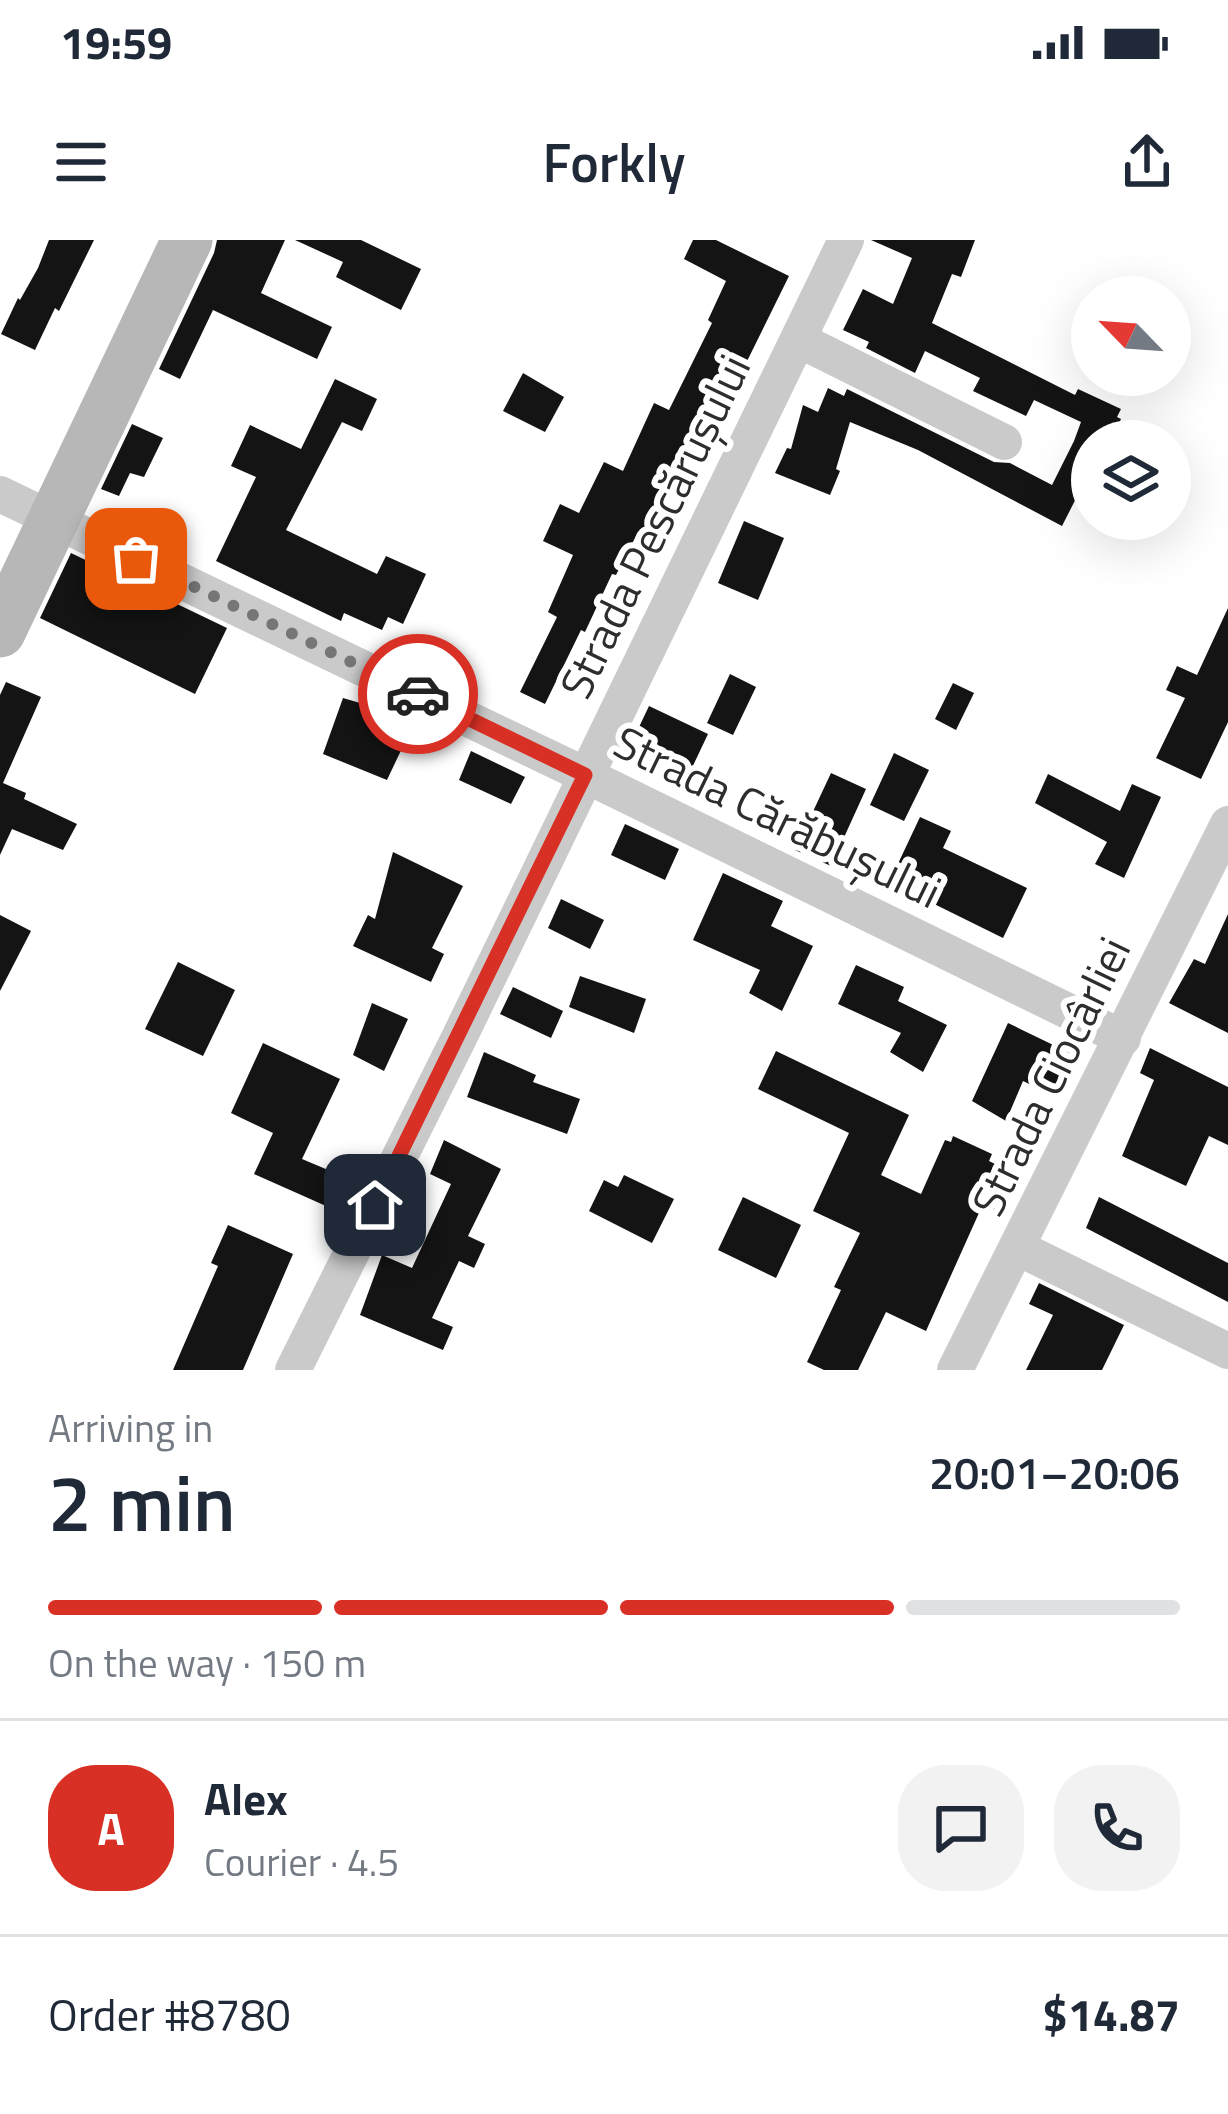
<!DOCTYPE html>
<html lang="en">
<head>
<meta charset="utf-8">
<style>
  :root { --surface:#fff; --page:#f2f2f3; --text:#1f2937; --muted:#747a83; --line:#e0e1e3; --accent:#d93025 }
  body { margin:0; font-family:"Titillium Web",sans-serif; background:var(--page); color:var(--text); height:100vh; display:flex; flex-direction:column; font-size:45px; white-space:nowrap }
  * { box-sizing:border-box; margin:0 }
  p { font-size:39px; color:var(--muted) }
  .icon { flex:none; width:66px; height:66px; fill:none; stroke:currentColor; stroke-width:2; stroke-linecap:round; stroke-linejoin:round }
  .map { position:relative; height:1130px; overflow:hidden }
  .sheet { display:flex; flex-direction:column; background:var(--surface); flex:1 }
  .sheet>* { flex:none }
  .needle { width:78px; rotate:295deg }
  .fabs { position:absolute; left:1071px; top:36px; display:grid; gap:24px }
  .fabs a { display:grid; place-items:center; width:120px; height:120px; border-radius:50%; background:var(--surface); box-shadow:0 12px 48px #0002; font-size:60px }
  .pin { position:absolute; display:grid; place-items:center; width:102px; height:102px; color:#fff; margin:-51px; border-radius:24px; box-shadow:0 6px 18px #0006 }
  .courier { position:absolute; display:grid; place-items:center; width:120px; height:120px; margin:-60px; border:9px solid #d93025; border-radius:50%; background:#fff; color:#222; box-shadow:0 3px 15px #0007 }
  .summary em { font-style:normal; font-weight:600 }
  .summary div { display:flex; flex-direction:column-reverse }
  .summary { display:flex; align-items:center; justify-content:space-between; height:204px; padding:0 48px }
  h1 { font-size:78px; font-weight:600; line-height:90px }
  .bar { display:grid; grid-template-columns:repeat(4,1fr); gap:18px 12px; align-content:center; height:144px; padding:0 48px }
  .bar i { height:15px; border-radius:9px; background:var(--line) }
  .bar .current { background:var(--accent) }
  .bar p { grid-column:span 4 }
  .line { display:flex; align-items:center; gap:30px; padding:0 48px; border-top:3px solid var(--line) }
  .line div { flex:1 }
  .round { display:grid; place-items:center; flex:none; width:126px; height:126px; border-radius:48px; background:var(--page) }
  .status { display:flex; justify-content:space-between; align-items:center; height:84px; padding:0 60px; background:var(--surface); direction:ltr }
  .status svg { height:33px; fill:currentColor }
  header { display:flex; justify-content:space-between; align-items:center; height:156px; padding:0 48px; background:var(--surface); font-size:54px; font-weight:600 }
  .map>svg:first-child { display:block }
  .building { fill:#141414 }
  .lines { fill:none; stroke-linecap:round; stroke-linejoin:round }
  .street { stroke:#cacaca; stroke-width:36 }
  .secondary { stroke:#b7b7b7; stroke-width:51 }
  .done { stroke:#767676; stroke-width:12; stroke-dasharray:0 21.6 }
  .route { stroke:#d93025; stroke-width:15 }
  .labels { text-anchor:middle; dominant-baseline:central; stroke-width:12; stroke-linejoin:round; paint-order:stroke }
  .street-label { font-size:45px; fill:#2d2d2d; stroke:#fff }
</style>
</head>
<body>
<div class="status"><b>19:59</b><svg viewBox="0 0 49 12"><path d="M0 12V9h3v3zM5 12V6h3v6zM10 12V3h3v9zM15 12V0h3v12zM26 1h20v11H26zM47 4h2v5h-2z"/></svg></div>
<header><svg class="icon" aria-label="menu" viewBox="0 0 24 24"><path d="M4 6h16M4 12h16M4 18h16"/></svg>Forkly<svg class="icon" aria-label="share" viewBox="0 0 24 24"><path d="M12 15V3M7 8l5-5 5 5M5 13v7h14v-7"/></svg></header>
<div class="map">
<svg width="1228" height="1130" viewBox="0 0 1228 1130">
  <rect width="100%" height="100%" fill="#fff"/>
  <g class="building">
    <path d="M49,0H94L59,71L55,68L35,110L1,94L18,58L20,60L38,28Z"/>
    <path d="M217,0H285L261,53L332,87L317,119L213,70L180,139L159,129L214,13Z"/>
    <path d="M295,0H361L421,29L401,70L336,37L343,22Z"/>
    <path d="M693,0H716L789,36L717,182L707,177L686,221L682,219L646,296L638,292L616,335L612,334L585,392L581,390L545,464L520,452L557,377L548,372L573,315L543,301L560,264L579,273L604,222L623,231L654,163L669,170L712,83L708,80L726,41L684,19Z"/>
    <path d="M871,0H975L961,37L952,34L932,83L1075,155L1078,149L1121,169L1117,177L1121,179L1113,197L1109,195L1106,201H1092V227L1062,286L918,210L850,182L836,229L840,231L830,255L775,233L787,208L791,209L803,165L818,172L828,148L844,156L847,149L994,222L1010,223L1052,245L1074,201L1081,182L1034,160L1026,176L973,151L980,138L925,111L915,133L866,108L869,102L843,90L863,49L893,64L912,18Z"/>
    <path d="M523,133L564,157L545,192L503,171Z"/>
    <path d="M335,139L377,159L362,191L342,182L286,290L377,334L386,316L426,334L403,384L388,377L382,390L344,373L341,381L216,321L256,237L231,226L250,185L301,209Z"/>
    <path d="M132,184L163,198L144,237L130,233L119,256L101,249Z"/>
    <path d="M744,281L784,298L758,360L718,343Z"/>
    <path d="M71,313L227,388L195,454L40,378Z"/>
    <path d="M1228,368V482L1201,539L1156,518L1185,458L1166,450L1177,426L1197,435Z"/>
    <path d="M730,434L756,447L733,495L707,483Z"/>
    <path d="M6,442L41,457L3,543L26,553L24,559L77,584L63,610L12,589L0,615V455Z"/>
    <path d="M953,443L974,453L956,490L935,479Z"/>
    <path d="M343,458L374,467L372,471L413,485L387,540L323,514Z"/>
    <path d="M649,466L708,494L690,532L631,504Z"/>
    <path d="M471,511L525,537L511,564L459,540Z"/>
    <path d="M894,513L929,530L904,581L870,565Z"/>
    <path d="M831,533L866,549L831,626L795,610Z"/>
    <path d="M1048,534L1120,571L1132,544L1161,557L1124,638L1095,624L1107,602L1035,563Z"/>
    <path d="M920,577L951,591L943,608L1027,648L1003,698L920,657L919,659L888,645Z"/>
    <path d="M625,584L679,609L665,640L611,615Z"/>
    <path d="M393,612L463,646L432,708L444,714L431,742L353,706L368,675L375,679Z"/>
    <path d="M723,633L783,661L771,686L813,706L782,771L749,753L760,730L693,700Z"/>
    <path d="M561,659L604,680L590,709L548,688Z"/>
    <path d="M1228,674V793L1169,763L1194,719L1205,724Z"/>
    <path d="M0,675L31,691L0,751Z"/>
    <path d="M178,722L235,750L203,816L145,789Z"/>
    <path d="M856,725L904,747L898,761L947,785L923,832L890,812L901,793L838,764Z"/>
    <path d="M580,736L646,759L634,793L569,767Z"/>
    <path d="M513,747L563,771L551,798L500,774Z"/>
    <path d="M372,763L408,779L384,831L353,815Z"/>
    <path d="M1008,783L1072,814L1052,855L1023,841L1006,881L972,861Z"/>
    <path d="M263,803L340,839L302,919L340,935L326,966L254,934L273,893L231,873Z"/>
    <path d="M1150,808L1228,847V905L1209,896L1186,946L1122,916L1154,840L1140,833Z"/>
    <path d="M776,811L909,875L881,935L921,954L945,900L951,902L953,896L992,914L989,921L1019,936L1001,973L983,964L926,1091L886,1072L858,1130H824L807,1122L841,1050L834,1047L860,993L813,971L849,893L758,849Z"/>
    <path d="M484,812L536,835L533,842L580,859L567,894L467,857Z"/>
    <path d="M444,900L501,929L468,996L485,1004L474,1028L459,1021L432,1078L453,1087L443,1110L360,1075L382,1015L412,1028L451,944L430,934Z"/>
    <path d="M624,935L674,959L652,1003L589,971L604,940L618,947Z"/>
    <path d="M743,957L801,985L776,1038L718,1010Z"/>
    <path d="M1099,957L1228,1023V1062L1086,988Z"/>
    <path d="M228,985L293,1014L243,1130H173L218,1026L211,1023Z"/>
    <path d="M1039,1043L1124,1085L1102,1130H1026L1053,1075L1029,1064Z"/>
  </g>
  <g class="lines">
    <g class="street">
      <path d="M799,100L1004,202"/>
      <path d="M0,254L585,535L1123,798"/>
      <path d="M1018,1008L1228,1111"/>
      <path d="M293,1130L458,800L846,0"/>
      <path d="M955,1130L1228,584"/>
    </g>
    <path class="secondary" d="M0,392L187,0"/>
  </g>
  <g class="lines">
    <path class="done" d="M136,319L418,454"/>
    <path class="route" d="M375,965L585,535L418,454"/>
  </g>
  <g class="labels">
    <g class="street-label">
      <text transform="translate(654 286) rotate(-64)">Strada Pescărușului</text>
      <text transform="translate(778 576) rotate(26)">Strada Cărăbușului</text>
      <text transform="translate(1050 836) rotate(-64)">Strada Ciocârliei</text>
    </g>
  </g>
</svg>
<div class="fabs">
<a><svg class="needle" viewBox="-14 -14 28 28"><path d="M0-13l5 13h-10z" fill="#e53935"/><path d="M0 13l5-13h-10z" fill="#747a83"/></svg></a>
<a><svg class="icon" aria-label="layers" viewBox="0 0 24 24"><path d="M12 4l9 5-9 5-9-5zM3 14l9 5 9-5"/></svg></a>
</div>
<div class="pin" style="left:136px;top:319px;background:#ea580c"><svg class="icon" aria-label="bag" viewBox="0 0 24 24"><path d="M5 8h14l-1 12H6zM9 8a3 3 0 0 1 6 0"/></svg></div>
<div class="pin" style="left:375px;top:965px;background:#1f2937"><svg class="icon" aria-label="home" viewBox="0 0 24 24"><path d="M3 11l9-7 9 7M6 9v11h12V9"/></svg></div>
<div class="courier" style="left:418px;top:454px"><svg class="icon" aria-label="car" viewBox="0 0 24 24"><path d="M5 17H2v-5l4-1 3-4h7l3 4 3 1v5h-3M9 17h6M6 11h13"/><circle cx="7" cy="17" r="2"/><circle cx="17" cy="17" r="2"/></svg></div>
</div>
<section class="sheet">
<div class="summary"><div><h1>2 min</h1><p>Arriving in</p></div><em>20:01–20:06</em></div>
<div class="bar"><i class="current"></i><i class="current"></i><i class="current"></i><i></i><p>On the way · 150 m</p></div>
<div class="line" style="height:216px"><b class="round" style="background:var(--accent);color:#fff">A</b><div><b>Alex</b><p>Courier · 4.5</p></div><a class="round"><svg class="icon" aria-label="chat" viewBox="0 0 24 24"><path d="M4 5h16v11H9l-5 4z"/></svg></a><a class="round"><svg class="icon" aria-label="phone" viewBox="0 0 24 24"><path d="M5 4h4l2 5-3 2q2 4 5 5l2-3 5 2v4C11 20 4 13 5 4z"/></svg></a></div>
<div class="line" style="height:156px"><div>Order #8780</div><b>$14.87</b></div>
</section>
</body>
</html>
